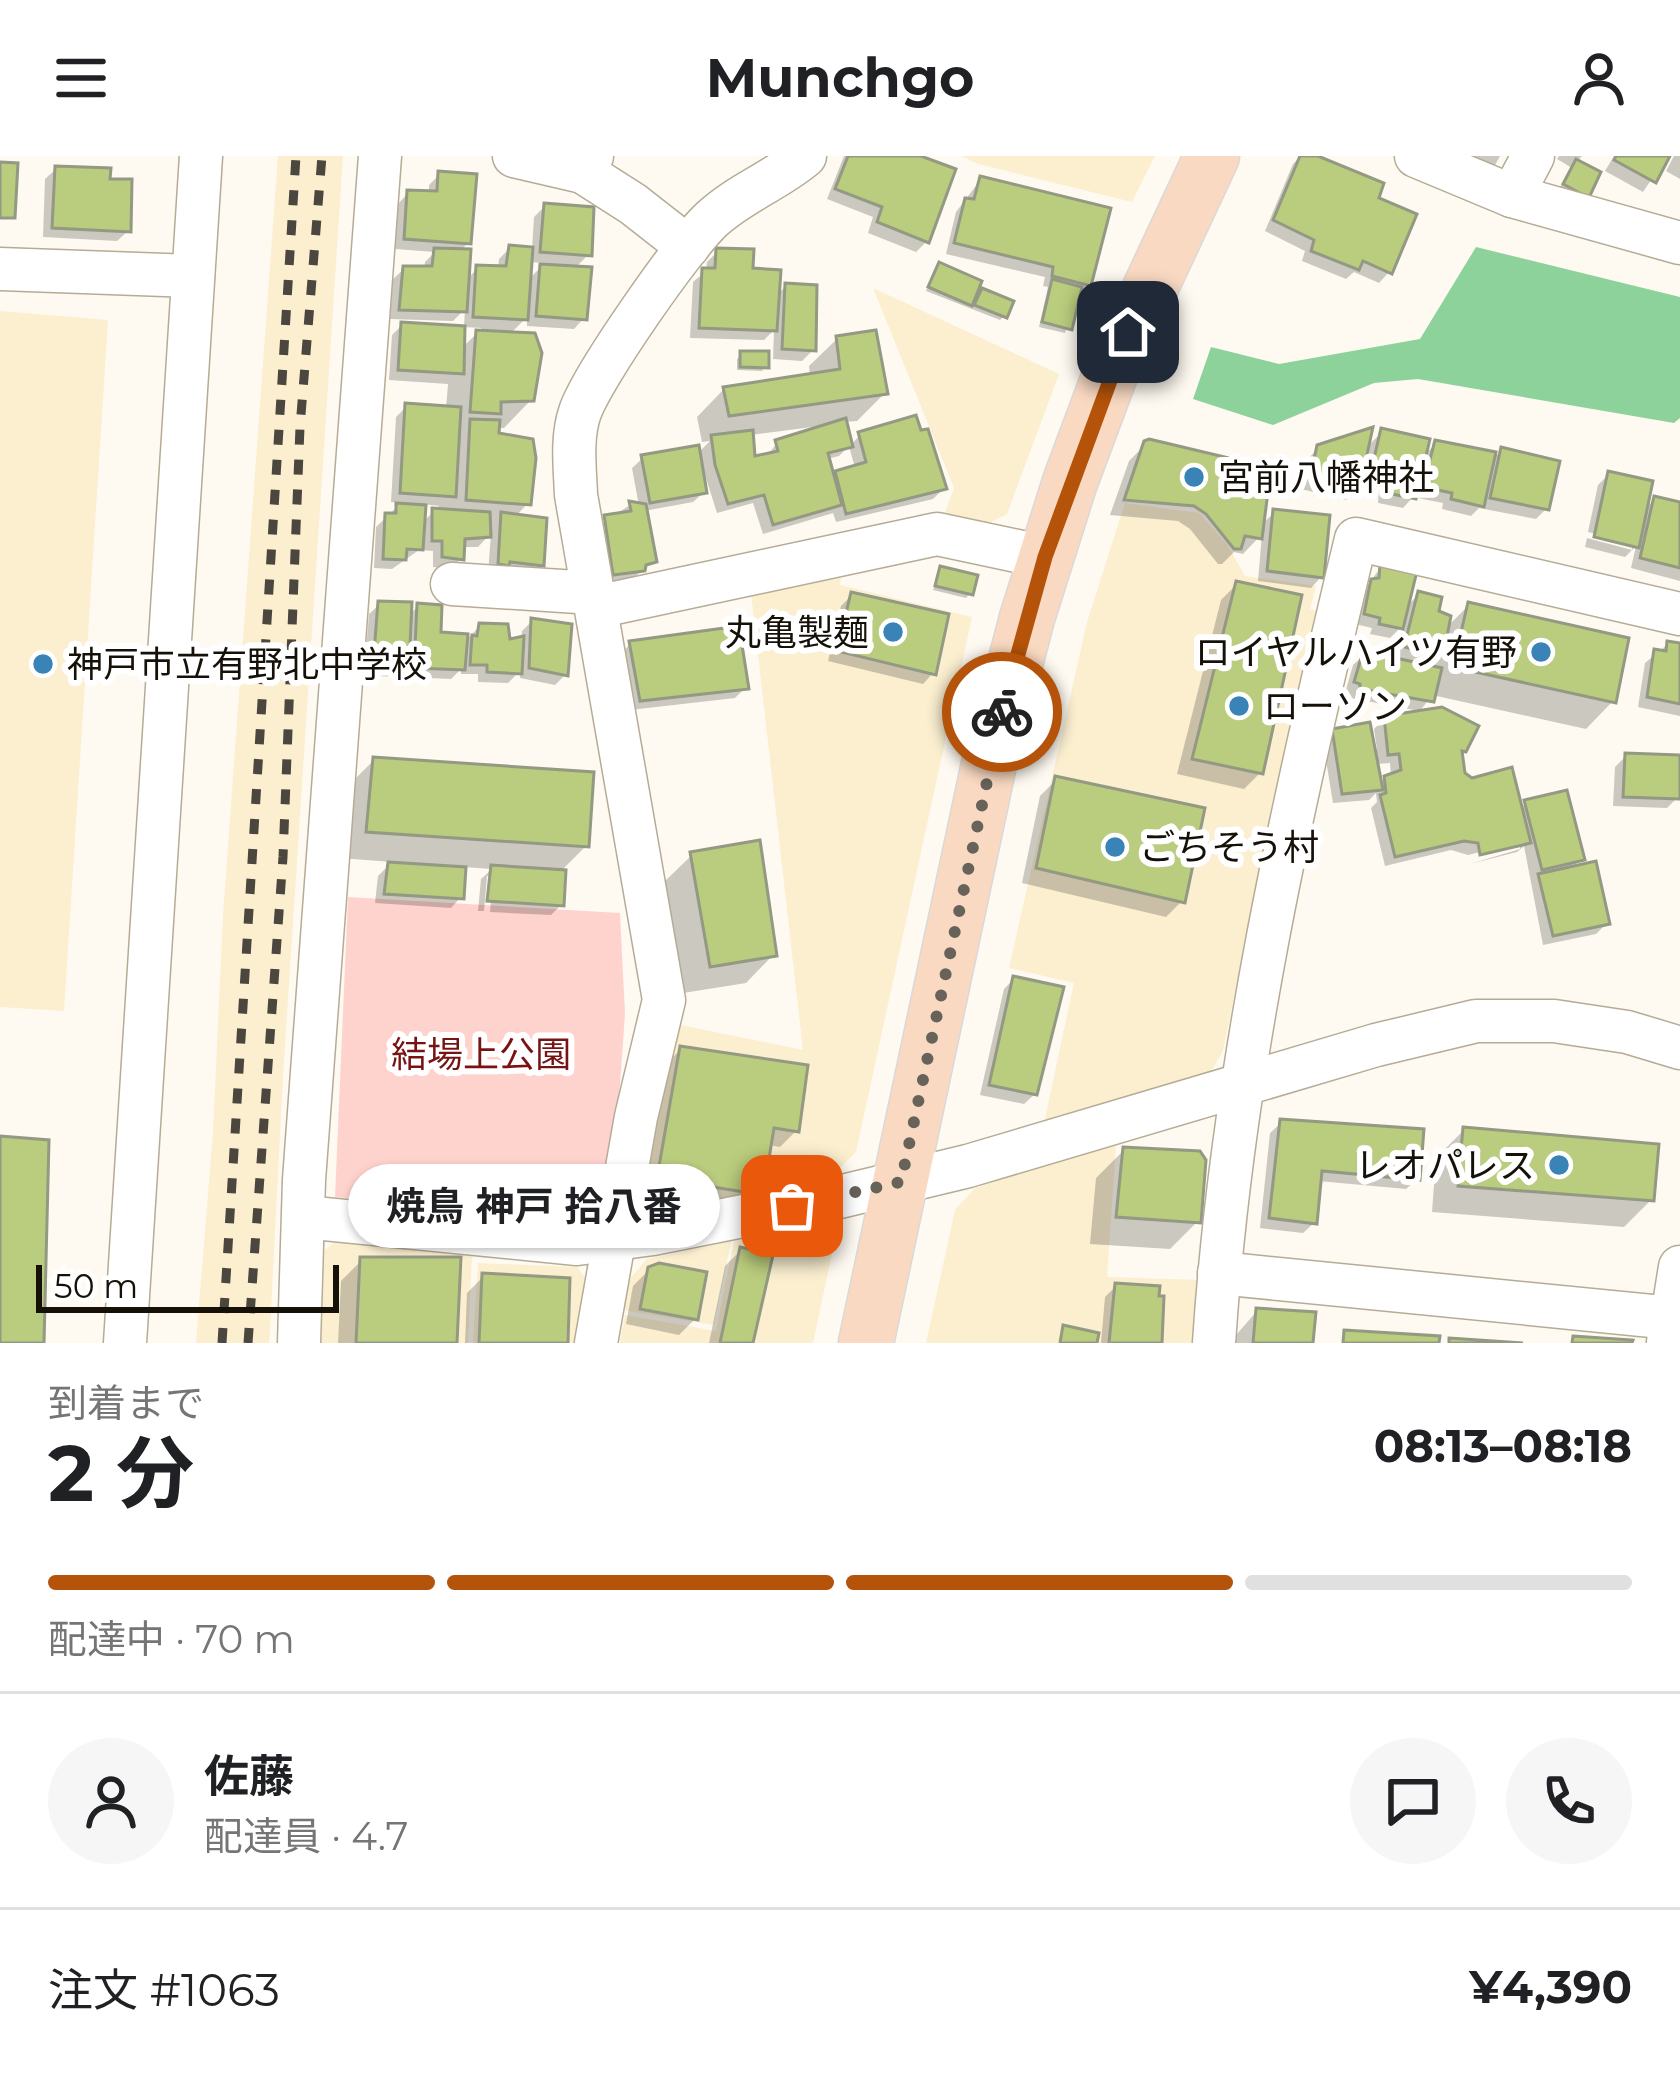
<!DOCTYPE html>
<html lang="ja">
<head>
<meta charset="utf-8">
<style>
  :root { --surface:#fff; --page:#f6f6f6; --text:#202124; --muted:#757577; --line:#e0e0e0; --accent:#b45309 }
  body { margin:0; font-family:Montserrat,"Noto Sans JP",sans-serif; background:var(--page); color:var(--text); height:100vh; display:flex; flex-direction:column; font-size:45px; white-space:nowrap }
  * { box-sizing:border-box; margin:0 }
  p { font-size:39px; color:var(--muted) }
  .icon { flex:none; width:66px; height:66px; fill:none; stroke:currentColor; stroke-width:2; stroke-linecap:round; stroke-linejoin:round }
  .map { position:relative; height:1187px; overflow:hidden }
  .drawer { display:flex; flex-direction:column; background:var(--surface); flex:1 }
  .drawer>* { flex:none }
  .scale { position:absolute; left:36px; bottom:30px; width:303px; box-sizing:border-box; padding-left:12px; border:6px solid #151109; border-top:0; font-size:33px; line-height:42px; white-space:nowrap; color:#151109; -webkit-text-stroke:9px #fff; paint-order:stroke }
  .pin { position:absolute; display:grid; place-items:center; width:102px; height:102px; color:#fff; margin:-51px; border-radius:24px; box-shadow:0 6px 18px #0006 }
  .courier { position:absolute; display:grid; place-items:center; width:120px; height:120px; margin:-60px; border:9px solid #b45309; border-radius:50%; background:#fff; color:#222; box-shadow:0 3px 15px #0007 }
  .bubble { position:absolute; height:84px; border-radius:42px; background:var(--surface); box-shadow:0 3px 9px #0004; font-size:39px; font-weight:700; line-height:84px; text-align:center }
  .summary em { font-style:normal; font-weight:700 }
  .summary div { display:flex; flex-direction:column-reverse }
  .summary { display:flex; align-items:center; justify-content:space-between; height:204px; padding:0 48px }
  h1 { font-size:78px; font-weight:700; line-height:90px }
  .bar { display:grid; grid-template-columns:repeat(4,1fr); gap:18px 12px; align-content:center; height:144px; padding:0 48px }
  .bar i { height:15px; border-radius:9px; background:var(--line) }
  .bar .selected { background:var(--accent) }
  .bar p { grid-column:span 4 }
  .line { display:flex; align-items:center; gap:30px; padding:0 48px; border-top:3px solid var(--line) }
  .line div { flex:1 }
  .round { display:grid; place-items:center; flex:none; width:126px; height:126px; border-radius:63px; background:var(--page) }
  header { display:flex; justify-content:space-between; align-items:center; height:156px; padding:0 48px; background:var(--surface); font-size:54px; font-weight:700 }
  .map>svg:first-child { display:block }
  .built { fill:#fbefd0 }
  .green { fill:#ffd3cd }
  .water { fill:#8dd29b }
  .shadow { fill:#0003; fill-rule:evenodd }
  .building { fill:#bacc7d; stroke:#939983; stroke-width:3 }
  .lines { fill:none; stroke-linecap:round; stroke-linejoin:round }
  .minor-casing { stroke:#b5ac96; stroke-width:45 }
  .major-casing { stroke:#dad9d8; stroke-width:57 }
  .minor { stroke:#fff; stroke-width:42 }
  .major { stroke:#f9d9c1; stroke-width:54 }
  .rail { stroke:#4b473f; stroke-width:9; stroke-dasharray:15 15; stroke-linecap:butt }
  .done { stroke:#67635a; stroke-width:12; stroke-dasharray:0 21.6 }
  .route { stroke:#b45309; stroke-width:15 }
  .poi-dot { fill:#3983b7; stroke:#fff; stroke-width:4.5 }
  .labels { text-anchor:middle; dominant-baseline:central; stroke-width:12; stroke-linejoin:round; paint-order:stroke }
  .poi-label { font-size:36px; fill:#151109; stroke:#fff; text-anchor:start }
  .park-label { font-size:36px; fill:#771312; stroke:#fff }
</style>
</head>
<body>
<header><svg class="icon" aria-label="menu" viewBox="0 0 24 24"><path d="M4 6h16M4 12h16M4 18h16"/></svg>Munchgo<svg class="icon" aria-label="person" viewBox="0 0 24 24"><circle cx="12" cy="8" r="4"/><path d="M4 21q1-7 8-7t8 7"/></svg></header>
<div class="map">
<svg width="1680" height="1187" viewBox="0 0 1680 1187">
  <rect width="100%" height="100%" fill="#fefaf1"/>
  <g class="built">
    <path d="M278,0H343L283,920L270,1174L269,1187H196L213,976L223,759Z"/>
    <path d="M962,0H1155L1132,46L978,8Z"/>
    <path d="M873,132L1059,218L1007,358L983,370L944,359L954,332Z"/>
    <path d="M0,155L108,164L64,855L0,851Z"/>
    <path d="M1125,347L1199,357L1227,388L1245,420L1316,430L1310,453L1322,456L1271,655L1223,895L1209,919L1043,972L1074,827L1009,812L1087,466Z"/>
    <path d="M841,422L840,429L972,461L856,996L827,1025L672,1063L645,1038L676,868L803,894L751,437Z"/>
    <path d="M1116,987L1107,1121L1202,1124L1197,1187H926L955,1054L975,1032Z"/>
    <path d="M807,1070L833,1093L813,1187H620L625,1159L716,1175L734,1085Z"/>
    <path d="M344,1079L472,1096L468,1187H313L317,1100Z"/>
    <path d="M731,1085L714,1169L623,1154L628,1125L647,1103Z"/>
    <path d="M478,1107L577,1111L592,1131L580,1187H473Z"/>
  </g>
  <path class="green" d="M348,741L620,757L625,858L612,1039L584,1067L335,1041Z"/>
  <path class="water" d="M1476,91L1680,141V262L1674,267L1418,223L1374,227L1273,269L1193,243L1211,191L1279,208L1420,183Z"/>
  <g class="shadow">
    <path d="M844,0H912L927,85L916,96L868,77L873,61L827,43Z"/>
    <path d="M1301,0H1309L1375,44L1389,116L1379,127L1354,116L1346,123L1302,105L1305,95L1265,75L1293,8Z"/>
    <path d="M1463,0H1500L1494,11Z"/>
    <path d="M1559,0H1582L1576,6L1586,40L1555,39L1572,12L1557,3Z"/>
    <path d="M1614,0H1667L1643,36L1605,15Z"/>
    <path d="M1674,0H1680V23L1666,15Z"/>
    <path d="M56,13L107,25L128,75L117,85L43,81L45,23Z"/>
    <path d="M440,18L468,87L459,96L466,124L478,112L498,113L499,103L510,92L532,94L534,61L545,50L589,98L574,113L584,162L574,173L527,170V161L510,178L531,244L504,272H496L528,347L515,361L541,408L530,419L488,418L491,377L478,391H462L461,403L450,413L433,411V395L419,394L392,413L374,412L376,371L401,347L391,346L396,261L406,251L446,253L448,228L389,224L392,179L402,169L462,192L482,172L464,171L465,153L453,165L390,163L393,123L404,113H424L425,106L435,96L395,93L398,48L408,37L429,38V29ZM529,106L545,107L528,124ZM423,348L439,350L422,367Z"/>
    <path d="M981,23L1088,128L1077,139L1065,177L1039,171L1048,131L1043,130L1045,121L946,98L956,56Z"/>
    <path d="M718,95L749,115L776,140L786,130L813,194L802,205L773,203L774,174L764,184L690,182L693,126L706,115L707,106Z"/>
    <path d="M939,109L976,133L1010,146L1004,160L1000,164L926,135Z"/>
    <path d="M837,183L885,237L857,265L844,266L850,290L860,279L944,332L933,343L836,366L833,357L763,378L753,347L717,357L705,319L701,320L704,336L693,346L644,355L654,405L631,424L604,428L595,372L630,349L639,350L632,312L643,302L697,298L710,285L702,286L697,261L724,233L810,220L809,210ZM820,270L821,273L777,287L767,300L753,304L750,279ZM849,290L855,312L831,319L827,303L839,300Z"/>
    <path d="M742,198L766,210L762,215L737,214V203Z"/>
    <path d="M1382,276L1423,301L1436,287L1497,299L1502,295L1546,353L1536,363L1479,352L1471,360L1442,353L1443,347L1413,341L1403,352L1378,347L1379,334L1357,329L1346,344L1301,333L1308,303L1319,291L1365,293Z"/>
    <path d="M1145,289L1260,370L1274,357L1321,421L1311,432L1258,425L1262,378L1243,398L1234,396L1222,408H1218L1190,373L1178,365L1110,359L1129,305Z"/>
    <path d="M1609,318L1643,355L1655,343L1680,350V425L1631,412L1636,390L1625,401L1585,391L1587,382L1632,394V387L1588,376L1598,329Z"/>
    <path d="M1381,411L1405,452L1419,438L1446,472L1469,449L1613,545L1586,573L1432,539L1420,555L1350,542V538L1345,537L1353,509L1364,499L1394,505L1404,468L1390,482L1370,478L1372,472L1355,468L1362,437Z"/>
    <path d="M941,414L970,438L966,442L933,434Z"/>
    <path d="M1237,428L1260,617L1244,633L1177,618L1221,444Z"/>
    <path d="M852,439L933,517L923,528L828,505L841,450Z"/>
    <path d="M380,448L409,460L418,450L438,479L469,481L480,470L507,486L521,484L522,475L532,465L565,519L555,529L520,522V515L508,527L478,526V518H461V513L451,523L405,521V512L395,521L364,519L369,458Z"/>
    <path d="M630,488L746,531L735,542L630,554L620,499Z"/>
    <path d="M1668,488L1680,490V560L1638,551L1645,507Z"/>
    <path d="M1385,562L1463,594L1459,598L1462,619L1520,653L1526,647L1581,703L1571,713L1607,767L1596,778L1543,789L1524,690L1517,696L1470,708L1520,693V686L1468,699L1451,694L1385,710L1371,652L1377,646L1376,637L1369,644L1333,647L1323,586L1333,576L1377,593L1374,573ZM1390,607L1391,620L1379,630L1375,608Z"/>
    <path d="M1626,600L1678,641L1667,652L1613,650L1615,611Z"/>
    <path d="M374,604L586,690L559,717L561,749L551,759L490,756L493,720H487L484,755H478L481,723L492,713L463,711L461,741L451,752L375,747L378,720L392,706L340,702L346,632Z"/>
    <path d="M1056,624L1182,745L1166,761L1022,727L1040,640Z"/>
    <path d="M692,699L773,799L746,827L683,837L664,726Z"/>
    <path d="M1014,823L1035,938L1024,948L980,939L1004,833Z"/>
    <path d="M681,893L796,975L780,991L769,989L760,1038L744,1054L643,1037L665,909Z"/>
    <path d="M1281,967L1417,1023L1406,1033L1318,1025L1314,1067L1303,1077L1260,1072L1270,977Z"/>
    <path d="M1464,974L1652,1043L1624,1071L1432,1056L1436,1002Z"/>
    <path d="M1124,994L1198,1065L1170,1093L1090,1088L1096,1022Z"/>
    <path d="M741,1094L750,1187H709L725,1110Z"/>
    <path d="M362,1104L454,1187H338L341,1125Z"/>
    <path d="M650,1113L695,1163L679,1179L626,1168L633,1130Z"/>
    <path d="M483,1121L565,1187H465L467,1137Z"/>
    <path d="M1116,1130L1159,1187H1101L1105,1141Z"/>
    <path d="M1257,1155L1310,1187H1229Z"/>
  </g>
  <g class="building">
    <path d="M848,0H921L956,13L929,87L877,66L882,51L835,33Z"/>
    <path d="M1300,0H1318L1384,27L1379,42L1417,58L1392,118L1363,105L1359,114L1311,95L1314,84L1273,64Z"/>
    <path d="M1616,0H1670L1656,27L1614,4Z"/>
    <path d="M1576,3L1601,16L1589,42L1563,28Z"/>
    <path d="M0,6L18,7L15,62H0Z"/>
    <path d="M55,10L111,12L110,23H132L131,76L52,72Z"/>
    <path d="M438,15L477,18L471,88L404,83L407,34L437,35Z"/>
    <path d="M980,20L1111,52L1091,130L1052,120L1053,111L954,87L965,42L974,43Z"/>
    <path d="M544,47L594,51L592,100L540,96Z"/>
    <path d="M509,89L533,91L528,164L473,161L476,109L506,110Z"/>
    <path d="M434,92L471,93L467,156L399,154L403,110H432Z"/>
    <path d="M716,92L754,93L753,112L781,114L777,175L699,172L702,112H715Z"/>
    <path d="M939,106L982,125L972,150L928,131Z"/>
    <path d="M540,108L592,111L587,164L536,160Z"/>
    <path d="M1052,123L1082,131L1072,174L1042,166Z"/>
    <path d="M785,127L817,129L816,195L782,193Z"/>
    <path d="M982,132L1014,145L1007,162L974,149Z"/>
    <path d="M401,166L465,170L464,218L398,214Z"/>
    <path d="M476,174L535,177L542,197L534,245L501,246V258L470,256Z"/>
    <path d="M876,174L888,238L729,260L723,231L840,213L836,180Z"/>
    <path d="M740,195H769V212L740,211Z"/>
    <path d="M405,247L461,251L456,341L400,337Z"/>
    <path d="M916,259L921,274L928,273L947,333L846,358L835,315L866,306L858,276Z"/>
    <path d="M846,262L853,291L828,297L842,349L773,369L764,339L728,348L715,309L711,279L753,274L755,300L778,295L775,284Z"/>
    <path d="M470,263L500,264L499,277L533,283L536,302L531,349L466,344Z"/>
    <path d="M1373,271L1359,335L1310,323L1317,289Z"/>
    <path d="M1381,272L1430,283L1416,343L1387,337L1388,324L1370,320Z"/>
    <path d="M1149,283L1271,312L1262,383L1245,380L1241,393H1234L1206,358L1194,350L1124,344L1144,285Z"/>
    <path d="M1435,284L1496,296L1484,351L1451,343L1452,337L1423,331Z"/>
    <path d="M699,289L707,337L650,347L641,299Z"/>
    <path d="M1501,291L1560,305L1549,354L1490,342Z"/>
    <path d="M1608,315L1653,325L1639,392L1594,381Z"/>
    <path d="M1654,340L1680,346V412L1640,402Z"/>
    <path d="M629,345L646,348L657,406L646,409L645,415L613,419L604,359L631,355Z"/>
    <path d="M396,347L426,349L423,394L407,393L406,404L383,403L385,357H396Z"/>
    <path d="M432,352L490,356L491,381L465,383L464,404L442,401V385H432Z"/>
    <path d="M1273,353L1330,359L1324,422L1267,415Z"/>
    <path d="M501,356L547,362L544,410L510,406L509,410L498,408Z"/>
    <path d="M1380,408L1417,415L1403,473L1379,468L1380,462L1364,458L1371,423L1379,422Z"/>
    <path d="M940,410L978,419L973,439L935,430Z"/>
    <path d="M1236,425L1302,439L1263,618L1192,603Z"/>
    <path d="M1418,435L1442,441L1439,455L1451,460L1443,500L1404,491Z"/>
    <path d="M851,436L949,458L936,519L837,495Z"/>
    <path d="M378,445L412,446L409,512L373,510Z"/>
    <path d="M1468,446L1629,482L1616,547L1453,511Z"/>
    <path d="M417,447L442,449L441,476L468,478L465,514L414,512Z"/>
    <path d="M531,462L572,468L568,520L529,512Z"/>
    <path d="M479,467L508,468L510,483L524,480L522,518L487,516V509H470L472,479L477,480Z"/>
    <path d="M739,470L749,533L640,545L629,485Z"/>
    <path d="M1667,485L1680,487V548L1647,541L1654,493L1666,495Z"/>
    <path d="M1363,495L1442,512L1434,546L1360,533V528L1354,526Z"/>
    <path d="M1442,551L1479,570L1466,596L1462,595L1465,617L1472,622L1512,611L1531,687L1480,699L1478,687L1464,685L1395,701L1380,639L1386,637L1384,620L1401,614L1399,598L1388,599L1384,560Z"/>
    <path d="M1370,566L1383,634L1342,638L1332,573Z"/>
    <path d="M1625,597L1680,599V643L1623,641Z"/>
    <path d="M373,601L594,616L589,691L366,676Z"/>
    <path d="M1055,620L1205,652L1185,747L1036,712Z"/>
    <path d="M1567,634L1585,704L1542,714L1524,644Z"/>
    <path d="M760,684L777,800L710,811L690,696Z"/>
    <path d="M1596,705L1610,768L1553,780L1538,718Z"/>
    <path d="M388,706L466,711L464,743L384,738Z"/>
    <path d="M491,709L566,714L564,750L487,745Z"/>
    <path d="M1013,820L1064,831L1037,939L989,929Z"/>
    <path d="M680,890L808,909L799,976L774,972L763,1039L657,1022Z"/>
    <path d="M1280,963L1424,973L1420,1024L1322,1015L1317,1068L1269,1062Z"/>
    <path d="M1463,971L1659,988L1654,1045L1458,1030Z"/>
    <path d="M0,980L49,984L44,1187H0Z"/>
    <path d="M1123,991L1200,995L1206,1004L1201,1067L1116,1061Z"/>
    <path d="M740,1091L773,1099L753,1187H720Z"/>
    <path d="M360,1101H461L457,1187H356Z"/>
    <path d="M659,1107L707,1116L698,1164L640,1153L648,1111Z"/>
    <path d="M482,1117L570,1122L568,1187H479Z"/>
    <path d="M1115,1127L1160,1130L1159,1140H1164L1162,1187H1109Z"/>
    <path d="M1256,1152L1316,1156L1313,1187H1253Z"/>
    <path d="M1063,1169L1099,1177L1097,1187H1060Z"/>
    <path d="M1344,1174L1440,1180L1439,1187H1343Z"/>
    <path d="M1573,1180L1633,1184L1632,1187H1572Z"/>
    <path d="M1449,1182L1523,1187H1449Z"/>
  </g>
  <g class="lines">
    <defs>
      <g id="minor">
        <path d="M514,0L583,16"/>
        <path d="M592,0L583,16L633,48L688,91"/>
        <path d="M1416,0L1512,40L1680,87"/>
        <path d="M1512,40L1533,0"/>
        <path d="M0,113L193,120"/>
        <path d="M452,428L593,437"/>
        <path d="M596,451L937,378L1045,401"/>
        <path d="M304,1061L577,1088L653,1078L839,1041L968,1010L1376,889L1476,865H1554L1627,876L1680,892"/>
        <path d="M1219,1117L1672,1162"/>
        <path d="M1668,1186L1680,1111"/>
        <path d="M125,1187L201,0"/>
        <path d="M299,1187L304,1024L380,0"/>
        <path d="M596,1187L636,961L664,844L576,339C575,312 571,282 580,256C593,219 683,90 712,63C740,37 777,24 805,0"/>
        <path d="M1214,1187C1232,913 1292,649 1356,383L1680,458"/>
      </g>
      <path id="major" d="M866,1187L989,608L1027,462L1070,326L1111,216L1212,0"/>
    </defs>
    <use href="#minor" class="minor-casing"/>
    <use href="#major" class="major-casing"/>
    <use href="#minor" class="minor"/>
    <use href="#major" class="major"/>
    <g class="rail">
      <path d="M222,1187L296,0"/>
      <path d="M248,1187L283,701L300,271L322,0"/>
    </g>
  </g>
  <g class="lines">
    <path class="done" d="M792,1050L901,1026L1002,556"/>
    <path class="route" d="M1002,556L1045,401L1128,176"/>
  </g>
  <g class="poi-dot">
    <circle cx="1194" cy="321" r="12"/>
    <circle cx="893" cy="476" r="12"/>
    <circle cx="1541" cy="496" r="12"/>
    <circle cx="43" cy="508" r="12"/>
    <circle cx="1239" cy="550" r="12"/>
    <circle cx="1115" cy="691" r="12"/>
    <circle cx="1559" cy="1009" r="12"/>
  </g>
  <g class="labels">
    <g class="poi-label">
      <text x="1218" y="321">宮前八幡神社</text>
      <text x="869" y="476" text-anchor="end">丸亀製麺</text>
      <text x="1517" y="496" text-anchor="end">ロイヤルハイツ有野</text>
      <text x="67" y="508">神戸市立有野北中学校</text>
      <text x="1263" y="550">ローソン</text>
      <text x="1139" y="691">ごちそう村</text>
      <text x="1535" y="1009" text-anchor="end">レオパレス</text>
    </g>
    <g class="park-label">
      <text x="481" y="898">結場上公園</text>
    </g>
  </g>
</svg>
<div class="scale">50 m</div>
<div class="pin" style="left:792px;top:1050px;background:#ea580c"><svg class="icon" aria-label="bag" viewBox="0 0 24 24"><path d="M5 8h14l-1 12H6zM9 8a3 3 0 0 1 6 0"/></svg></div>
<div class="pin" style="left:1128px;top:176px;background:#1f2937"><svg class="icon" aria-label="home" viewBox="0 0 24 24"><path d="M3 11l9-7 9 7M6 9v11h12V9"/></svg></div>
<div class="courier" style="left:1002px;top:556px"><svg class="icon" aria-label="bike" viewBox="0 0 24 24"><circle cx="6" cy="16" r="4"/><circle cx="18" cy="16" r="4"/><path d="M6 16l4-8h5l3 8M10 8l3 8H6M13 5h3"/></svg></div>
<div class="bubble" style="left:348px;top:1008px;width:372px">焼鳥 神戸 拾八番</div>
</div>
<section class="drawer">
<div class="summary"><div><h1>2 分</h1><p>到着まで</p></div><em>08:13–08:18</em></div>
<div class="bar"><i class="selected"></i><i class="selected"></i><i class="selected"></i><i></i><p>配達中 · 70 m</p></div>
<div class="line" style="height:216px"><a class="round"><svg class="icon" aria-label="person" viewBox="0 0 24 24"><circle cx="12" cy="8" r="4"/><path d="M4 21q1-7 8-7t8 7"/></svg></a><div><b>佐藤</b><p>配達員 · 4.7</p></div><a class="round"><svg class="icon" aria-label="chat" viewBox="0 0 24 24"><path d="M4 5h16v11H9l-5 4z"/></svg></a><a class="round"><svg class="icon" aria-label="phone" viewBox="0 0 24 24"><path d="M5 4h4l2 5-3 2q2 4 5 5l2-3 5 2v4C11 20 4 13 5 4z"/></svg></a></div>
<div class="line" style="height:156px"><div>注文 #1063</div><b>¥4,390</b></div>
</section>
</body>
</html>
